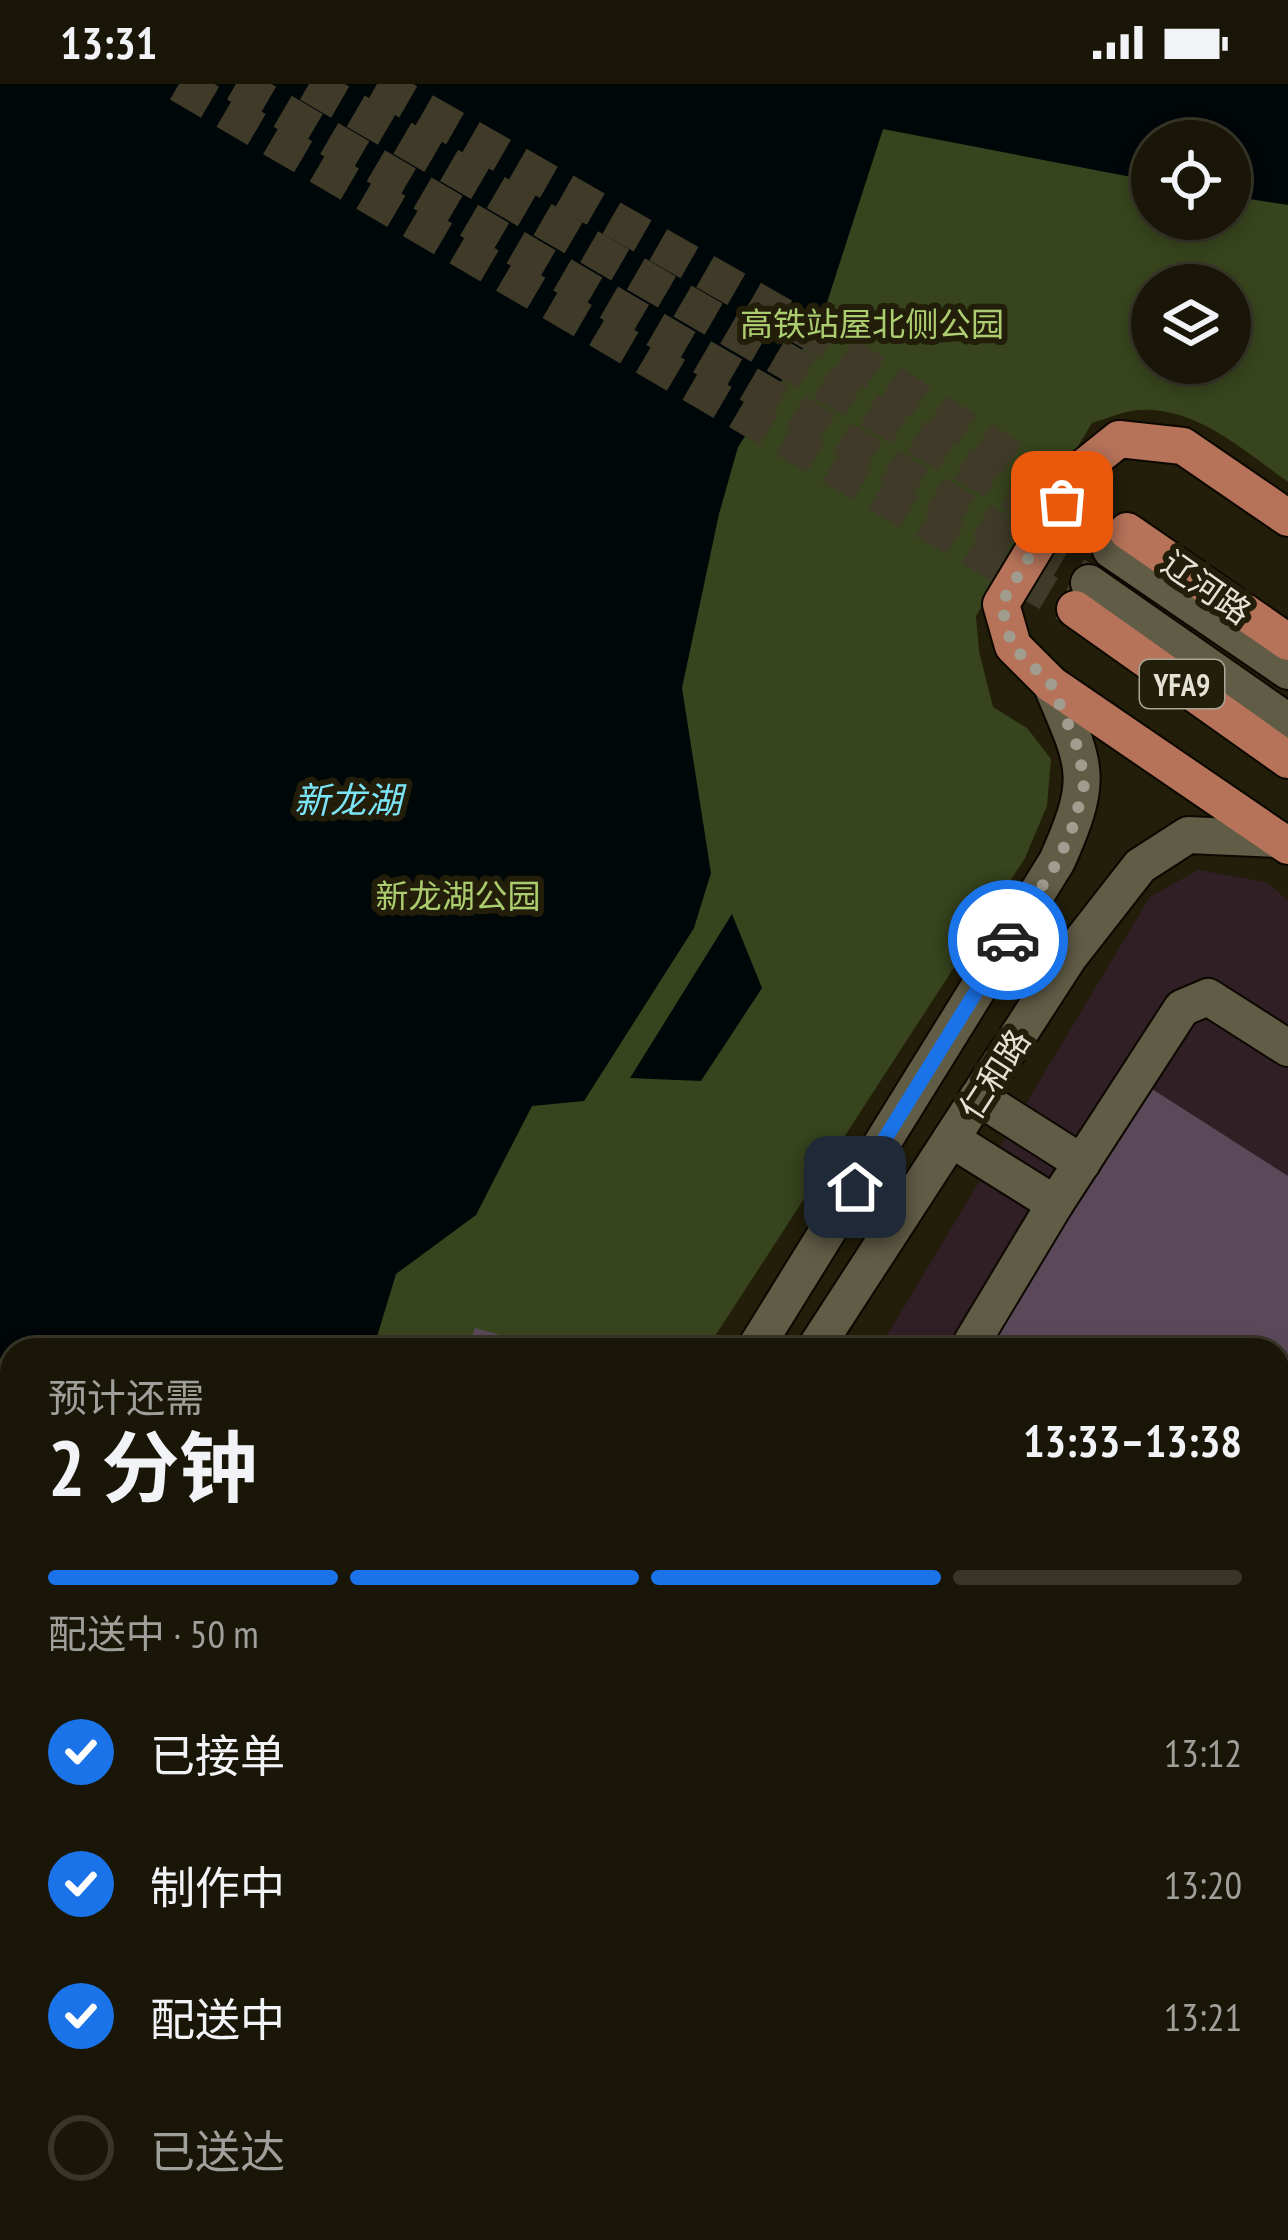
<!DOCTYPE html>
<html lang="zh">
<head>
<meta charset="utf-8">
<style>
  :root { --surface:#1a1607; --page:#231f11; --text:#f1f3f6; --muted:#9f9f9b; --line:#383528; --accent:#1a73e8 }
  body { margin:0; font-family:"PT Sans Narrow","Noto Sans SC",sans-serif; background:var(--page); color:var(--text); height:100vh; display:flex; flex-direction:column; font-size:45px; white-space:nowrap }
  * { box-sizing:border-box; margin:0 }
  p { font-size:39px; color:var(--muted) }
  .icon { flex:none; width:66px; height:66px; fill:none; stroke:currentColor; stroke-width:2; stroke-linecap:round; stroke-linejoin:round }
  .map { position:relative; flex:1; overflow:hidden }
  .sheet { position:absolute; left:0px; top:1254px; width:1290px; height:903px; display:flex; flex-direction:column; background:var(--surface); border-radius:36px 36px 0 0; box-shadow:0 6px 18px #0003,0 0 0 3px var(--line) }
  .sheet>* { flex:none }
  .controls { position:absolute; left:1131px; top:36px; display:grid; gap:24px }
  .controls a { display:grid; place-items:center; width:120px; height:120px; border-radius:50%; background:var(--surface); box-shadow:0 6px 18px #0003,0 0 0 3px var(--line); font-size:60px }
  .pin { position:absolute; display:grid; place-items:center; width:102px; height:102px; color:#fff; margin:-51px; border-radius:24px; box-shadow:0 6px 18px #0006 }
  .courier { position:absolute; display:grid; place-items:center; width:120px; height:120px; margin:-60px; border:9px solid #1a73e8; border-radius:50%; background:#fff; color:#222; box-shadow:0 3px 15px #0007 }
  .summary em { font-style:normal; font-weight:700 }
  .summary div { display:flex; flex-direction:column-reverse }
  .summary { display:flex; align-items:center; justify-content:space-between; height:204px; padding:0 48px }
  h1 { font-size:78px; font-weight:700; line-height:90px }
  .bar { display:grid; grid-template-columns:repeat(4,1fr); gap:18px 12px; align-content:center; height:144px; padding:0 48px }
  .bar i { height:15px; border-radius:9px; background:var(--line) }
  .bar .on { background:var(--accent) }
  .bar p { grid-column:span 4 }
  ol { padding:0 48px; list-style:none }
  li { display:flex; align-items:center; gap:36px; height:132px }
  li p { margin-inline-start:auto }
  li .icon { padding:12px; border-radius:50%; background:var(--accent); color:#fff; stroke-width:4 }
  li:last-child { color:var(--muted) }
  li i { width:66px; height:66px; border:6px solid var(--line); border-radius:50% }
  .status { display:flex; justify-content:space-between; align-items:center; height:84px; padding:0 60px; background:var(--surface); direction:ltr }
  .status svg { height:33px; fill:currentColor }
  .map>svg:first-child { display:block }
  .commercial { fill:#311f26 }
  .green { fill:#37441d; fill-rule:evenodd }
  .water { fill:#000709 }
  .building { fill:#5b4959 }
  .lines { fill:none; stroke-linecap:round; stroke-linejoin:round }
  .minor-tunnel { stroke:#3f3b28; stroke-width:36; stroke-dasharray:36 18; stroke-linecap:butt }
  .major-tunnel { stroke:#3f3b28; stroke-width:36; stroke-dasharray:36 18; stroke-linecap:butt }
  .minor-casing { stroke:#0c0800; stroke-width:40 }
  .major-casing { stroke:#0c0800; stroke-width:40 }
  .minor { stroke:#615c46; stroke-width:36 }
  .major { stroke:#b67359; stroke-width:36 }
  .done { stroke:#a09d8e; stroke-width:12; stroke-dasharray:0 21.6 }
  .route { stroke:#1a73e8; stroke-width:15 }
  .labels { text-anchor:middle; dominant-baseline:central; stroke-width:12; stroke-linejoin:round; paint-order:stroke }
  .shield { fill:#221e09; stroke:#aaa698; stroke-width:3 }
  .shield-label { font-size:30px; font-weight:bold; fill:#e4e1d5 }
  .park-label { font-size:33px; fill:#accd6f; stroke:#221e09 }
  .street-label { font-size:33px; fill:#e4e1d5; stroke:#221e09 }
  .water-label { font-size:36px; font-style:italic; fill:#7be4f7; stroke:#221e09 }
</style>
</head>
<body>
<div class="status"><b>13:31</b><svg viewBox="0 0 49 12"><path d="M0 12V9h3v3zM5 12V6h3v6zM10 12V3h3v9zM15 12V0h3v12zM26 1h20v11H26zM47 4h2v5h-2z"/></svg></div>
<div class="map">
<svg width="1288" height="2156" viewBox="0 0 1288 2156">
  <rect width="100%" height="100%" fill="#221e09"/>
  <g class="commercial">
    <path d="M1198,786L1266,798L1288,816V1584L1278,1577V1266H883L882,1260L1150,813Z"/>
    <path d="M1278,1661L1288,1668V2156H268L275,2145H1278Z"/>
  </g>
  <path class="green" d="M0,0H1288V398C1244,367 1196,322 1138,326C1123,327 1106,335 1092,339L976,532L979,567L993,623L1027,644L1051,675L1047,722L1025,774L706,1266H12V2145H133L126,2156H0ZM1152,57H1230V135H1152ZM1152,201H1230V279H1152Z"/>
  <g class="water">
    <path d="M0,0H1288V121L1230,112V57H1152V97L883,45L821,237L738,363L719,430L682,604L711,789L694,844L584,1017L532,1022L476,1131L396,1190L373,1266H12V1798L0,1813Z"/>
    <path d="M732,830L762,904L701,997L630,994Z"/>
  </g>
  <g class="building">
    <path d="M1152,1005L1288,1092V1457L1278,1450V1266H990L986,1263Z"/>
    <path d="M475,1244L518,1256L515,1266H468Z"/>
    <path d="M1278,1787L1288,1793V2156H1018L1024,2145H1278Z"/>
    <path d="M411,2145H451L470,2156H405Z"/>
    <path d="M564,2145H758L752,2156H557Z"/>
  </g>
  <g class="lines">
    <g class="minor-tunnel">
      <path d="M236,0L1089,499"/>
      <path d="M309,0L1111,466"/>
    </g>
    <g class="major-tunnel">
      <path d="M179,0L1075,525"/>
      <path d="M377,0L809,247L1127,447"/>
    </g>
    <defs>
      <g id="minor">
        <path d="M1111,466L1288,587"/>
        <path d="M1089,499L1288,638"/>
        <path d="M978,1013L1082,1079"/>
        <path d="M951,1055L1055,1120"/>
        <path d="M754,1266L1057,777C1095,692 1086,683 1051,600"/>
        <path d="M814,1266L1069,873L1140,782L1188,751L1278,755"/>
        <path d="M974,1266L972,1258L1055,1120L1182,924L1208,913L1288,964"/>
        <path d="M1278,1476L1288,1483"/>
        <path d="M1278,1633L1288,1640"/>
        <path d="M294,2145L312,2156"/>
        <path d="M165,2156L172,2145"/>
        <path d="M218,2156L225,2145"/>
        <path d="M931,2156L938,2145"/>
      </g>
      <g id="major">
        <path d="M1288,434L1183,362L1119,355L1083,384L1001,520L1013,562L1051,600L1288,762"/>
        <path d="M1127,447L1288,558"/>
        <path d="M1075,525L1288,676"/>
      </g>
    </defs>
    <use href="#minor" class="minor-casing"/>
    <use href="#major" class="major-casing"/>
    <use href="#minor" class="minor"/>
    <use href="#major" class="major"/>
  </g>
  <g class="lines">
    <path class="done" d="M1008,856L1058,777L1074,740L1085,697L1076,659L1051,600L1012,562L1001,520L1062,418"/>
    <path class="route" d="M855,1103L1008,856"/>
  </g>
  <g class="labels">
    <rect class="shield" x="1140" y="576" width="84" height="48" rx="9"/>
    <g class="shield-label">
      <text x="1182" y="600">YFA9</text>
    </g>
    <g class="park-label">
      <text x="872" y="239">高铁站屋北侧公园</text>
      <text x="458" y="811">新龙湖公园</text>
    </g>
    <g class="street-label">
      <text transform="translate(1207 503) rotate(35)">辽河路</text>
      <text transform="translate(994 990) rotate(-57)">仁和路</text>
    </g>
    <g class="water-label">
      <text x="348" y="715">新龙湖</text>
    </g>
  </g>
</svg>
<div class="controls">
<a><svg class="icon" aria-label="locate" viewBox="0 0 24 24"><circle cx="12" cy="12" r="6"/><path d="M12 2v4M12 18v4M2 12h4M18 12h4"/></svg></a>
<a><svg class="icon" aria-label="layers" viewBox="0 0 24 24"><path d="M12 4l9 5-9 5-9-5zM3 14l9 5 9-5"/></svg></a>
</div>
<div class="pin" style="left:1062px;top:418px;background:#ea580c"><svg class="icon" aria-label="bag" viewBox="0 0 24 24"><path d="M5 8h14l-1 12H6zM9 8a3 3 0 0 1 6 0"/></svg></div>
<div class="pin" style="left:855px;top:1103px;background:#1f2937"><svg class="icon" aria-label="home" viewBox="0 0 24 24"><path d="M3 11l9-7 9 7M6 9v11h12V9"/></svg></div>
<div class="courier" style="left:1008px;top:856px"><svg class="icon" aria-label="car" viewBox="0 0 24 24"><path d="M5 17H2v-5l4-1 3-4h7l3 4 3 1v5h-3M9 17h6M6 11h13"/><circle cx="7" cy="17" r="2"/><circle cx="17" cy="17" r="2"/></svg></div>
<section class="sheet">
<div class="summary"><div><h1>2 分钟</h1><p>预计还需</p></div><em>13:33–13:38</em></div>
<div class="bar"><i class="on"></i><i class="on"></i><i class="on"></i><i></i><p>配送中 · 50 m</p></div>
<ol>
<li><svg class="icon" aria-label="check" viewBox="0 0 24 24"><path d="M5 12l5 5 9-10"/></svg>已接单<p>13:12</p></li>
<li><svg class="icon" aria-label="check" viewBox="0 0 24 24"><path d="M5 12l5 5 9-10"/></svg>制作中<p>13:20</p></li>
<li><svg class="icon" aria-label="check" viewBox="0 0 24 24"><path d="M5 12l5 5 9-10"/></svg>配送中<p>13:21</p></li>
<li><i></i>已送达</li>
</ol>
</section>
</div>
</body>
</html>
